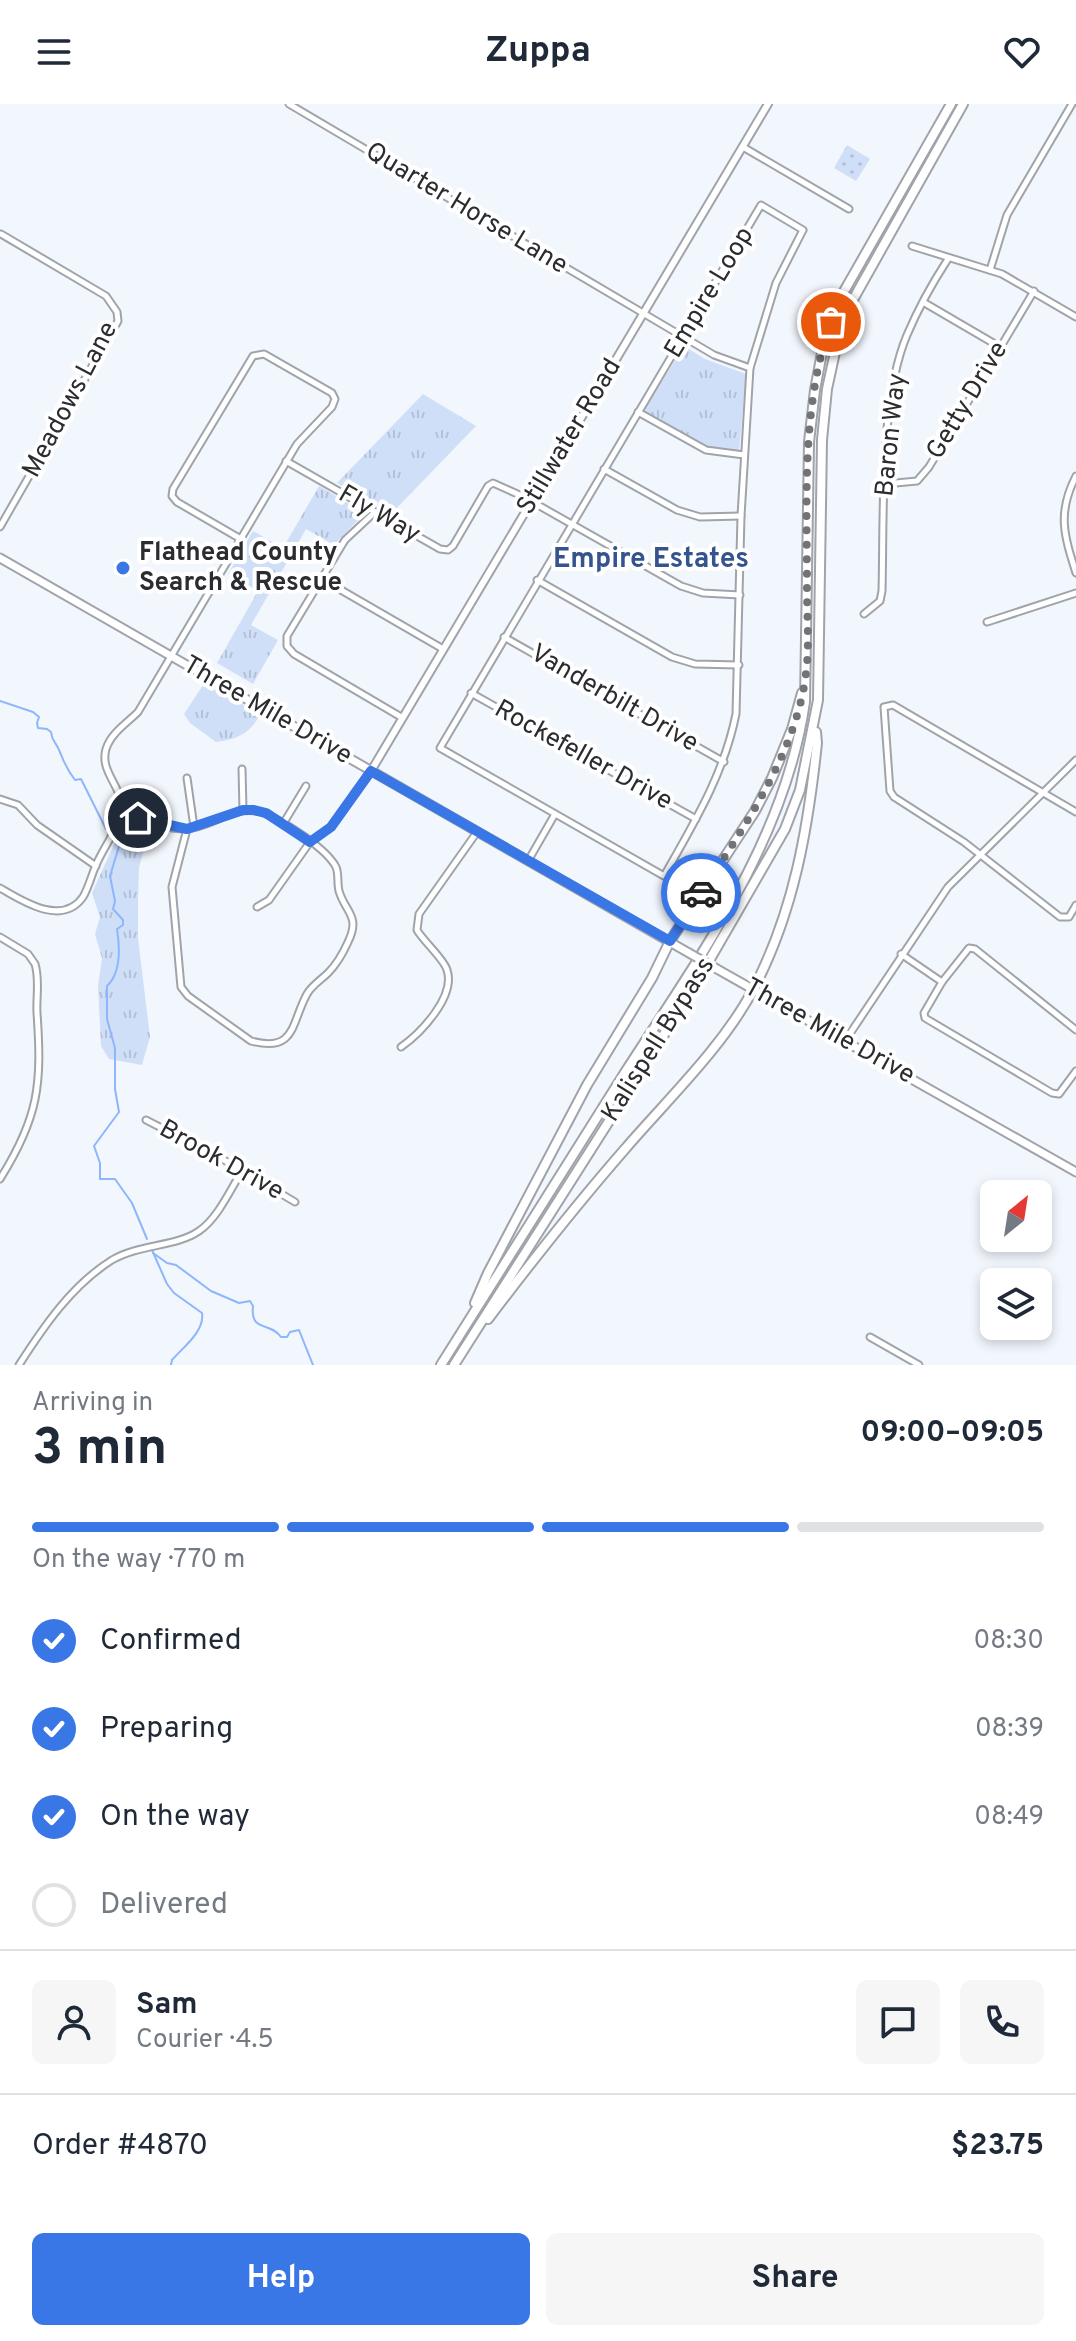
<!DOCTYPE html>
<html lang="en">
<head>
<meta charset="utf-8">
<style>
  :root { --surface:#fff; --page:#f6f6f7; --text:#1f2937; --muted:#747a83; --line:#e0e1e3; --accent:#3a77e6 }
  body { margin:0; font-family:Overpass,sans-serif; background:var(--page); color:var(--text); height:100vh; display:flex; flex-direction:column; font-size:30px; white-space:nowrap }
  * { box-sizing:border-box; margin:0 }
  p { font-size:26px; color:var(--muted) }
  .icon { flex:none; width:44px; height:44px; fill:none; stroke:currentColor; stroke-width:2; stroke-linecap:round; stroke-linejoin:round }
  .map { position:relative; height:1261px; overflow:hidden }
  .drawer { display:flex; flex-direction:column; background:var(--surface); flex:1 }
  .drawer>* { flex:none }
  .needle { width:52px; rotate:30deg }
  .tools { position:absolute; left:980px; top:1076px; display:grid; gap:16px }
  .tools a { display:grid; place-items:center; width:72px; height:72px; border-radius:12px; background:var(--surface); box-shadow:0 4px 12px #0003; font-size:40px }
  .pin { position:absolute; display:grid; place-items:center; width:68px; height:68px; color:#fff; margin:-34px; border:4px solid #fff; border-radius:50%; box-shadow:0 2px 8px #0007 }
  .courier { position:absolute; display:grid; place-items:center; width:80px; height:80px; margin:-40px; border:6px solid #3a77e6; border-radius:50%; background:#fff; color:#222; box-shadow:0 2px 10px #0007 }
  .headline em { font-style:normal; font-weight:700 }
  .headline div { display:flex; flex-direction:column-reverse }
  .headline { display:flex; align-items:center; justify-content:space-between; height:136px; padding:0 32px }
  h1 { font-size:52px; font-weight:700; line-height:60px }
  .bar { display:grid; grid-template-columns:repeat(4,1fr); gap:12px 8px; align-content:center; height:96px; padding:0 32px }
  .bar i { height:10px; border-radius:6px; background:var(--line) }
  .bar .selected { background:var(--accent) }
  .bar p { grid-column:span 4 }
  .line { display:flex; align-items:center; gap:20px; padding:0 32px; border-top:2px solid var(--line) }
  .line div { flex:1 }
  .round { display:grid; place-items:center; flex:none; width:84px; height:84px; border-radius:12px; background:var(--page) }
  ol { padding:0 32px; list-style:none }
  li { display:flex; align-items:center; gap:24px; height:88px }
  li p { margin-inline-start:auto }
  li .icon { padding:8px; border-radius:50%; background:var(--accent); color:#fff; stroke-width:4 }
  li:last-child { color:var(--muted) }
  li i { width:44px; height:44px; border:4px solid var(--line); border-radius:50% }
  .cta { display:flex; gap:16px; margin-top:auto; padding:16px 32px }
  .cta a { flex:1; height:92px; border-radius:12px; background:var(--accent); color:#fff; font-size:32px; font-weight:700; line-height:92px; text-align:center }
  .cta a+a { background:var(--page); color:var(--text) }
  header { display:flex; justify-content:space-between; align-items:center; height:104px; padding:0 32px; background:var(--surface); font-size:36px; font-weight:700 }
  .map>svg:first-child { display:block }
  .grass { fill:url(#grass-tufts) }
  .garden { fill:url(#garden-dots) }
  .lines { fill:none; stroke-linecap:round; stroke-linejoin:round }
  .stream { stroke:#8eb6fc; stroke-width:2 }
  .minor-casing { stroke:#a0a4aa; stroke-width:9 }
  .tertiary-casing { stroke:#a0a4aa; stroke-width:10 }
  .secondary-casing { stroke:#a0a4aa; stroke-width:11 }
  .trunk-casing { stroke:#a0a4aa; stroke-width:12 }
  .minor { stroke:#fff; stroke-width:5 }
  .tertiary { stroke:#fff; stroke-width:6 }
  .secondary { stroke:#fff; stroke-width:7 }
  .trunk { stroke:#fff; stroke-width:8 }
  .secondary-bridge-casing { stroke:#a0a4aa; stroke-width:11; stroke-linecap:butt }
  .secondary-bridge { stroke:#fff; stroke-width:7 }
  .done { stroke:#717377; stroke-width:8; stroke-dasharray:0 14.4 }
  .route { stroke:#3a77e6; stroke-width:10 }
  .poi-dot { fill:#3a77e6; stroke:#fff; stroke-width:3 }
  .labels { text-anchor:middle; dominant-baseline:central; stroke-width:8; stroke-linejoin:round; paint-order:stroke }
  .street-label { font-size:26px; fill:#2b2c2f; stroke:#fff }
  .poi-label { font-size:26px; font-weight:bold; fill:#2b2c2f; stroke:#fff; text-anchor:start }
  .neighbourhood-label { font-size:28px; font-weight:bold; fill:#35548d; stroke:#fff }
</style>
</head>
<body>
<header><svg class="icon" aria-label="menu" viewBox="0 0 24 24"><path d="M4 6h16M4 12h16M4 18h16"/></svg>Zuppa<svg class="icon" aria-label="heart" viewBox="0 0 24 24"><path d="M12 20l-8-8c-3-5 5-10 8-4 3-6 11-1 8 4z"/></svg></header>
<div class="map">
<svg width="1076" height="1261" viewBox="0 0 1076 1261">
  <defs>
    <pattern id="grass-tufts" width="24" height="20" patternUnits="userSpaceOnUse" patternTransform="scale(2)"><rect width="24" height="20" fill="#d0dff8"/><path d="M3 7l-1-3M5 7V3M7 7l1-3M15 17l-1-3M17 17v-4M19 17l1-3" fill="none" stroke="#b3c0d5"/></pattern>
    <pattern id="garden-dots" width="8" height="8" patternUnits="userSpaceOnUse" patternTransform="scale(2)"><rect width="8" height="8" fill="#d0dff8"/><path d="M2 2h.1M6 6h.1" fill="none" stroke="#b3c0d5" stroke-width="1.8" stroke-linecap="round"/></pattern>
  </defs>
  <rect width="100%" height="100%" fill="#f2f6fd"/>
  <g class="grass">
    <path d="M684,242L705,255L746,270L739,348L715,346L646,308L645,305Z"/>
    <path d="M423,290L476,322L390,411L337,379Z"/>
    <path d="M319,382L363,408L362,412L334,441L306,425L251,521L278,536L253,580L217,559L258,487L228,470L253,427L283,444Z"/>
    <path d="M205,578L260,611C249,630 238,635 216,638L190,619L184,610Z"/>
    <path d="M126,714L150,722L139,764L138,797V834L150,933L142,961L109,955L101,942L98,882L102,854L95,830L100,813L92,789Z"/>
  </g>
  <path class="garden" d="M847,41L870,55L856,77L834,64Z"/>
  <g class="lines">
    <g class="stream">
      <path d="M0,597L33,608L39,613L37,619L38,624L47,625L51,628C52,638 56,638 59,646C65,659 65,663 75,676L81,675L106,725"/>
      <path d="M120,739L110,772L115,797L113,805L123,816V821L117,825C120,844 121,869 107,882V915L115,944V985L119,1008L94,1042L100,1059V1075H115L132,1099L147,1135"/>
      <path d="M152,1146L167,1180L174,1189L202,1209C205,1228 182,1244 172,1256L171,1261"/>
      <path d="M153,1149L167,1159L176,1161L211,1187L239,1199L250,1197L253,1202C250,1229 270,1217 281,1233H287L290,1228L299,1226L313,1261"/>
    </g>
    <defs>
      <g id="minor">
        <path d="M289,0L714,251L750,264"/>
        <path d="M743,43L849,105"/>
        <path d="M761,101L803,126L776,179L750,264L741,412L736,610C724,670 694,719 664,772L440,644Z"/>
        <path d="M912,142L1002,170L1076,213"/>
        <path d="M990,166L1007,111L1072,0"/>
        <path d="M923,198L1000,243"/>
        <path d="M638,308L706,346L744,351"/>
        <path d="M286,357L440,445L448,446L453,442L488,382L493,379L522,392L681,482L703,489L740,491"/>
        <path d="M604,365L677,406L700,413L741,412"/>
        <path d="M1076,372C1057,409 1064,431 1076,469"/>
        <path d="M885,380L917,377L929,363L1034,187"/>
        <path d="M375,408L345,436L287,532V542L294,550L401,613"/>
        <path d="M0,423L118,217L117,208L106,192L1,130"/>
        <path d="M322,475L443,545"/>
        <path d="M537,476L672,553L695,560L739,561"/>
        <path d="M864,510L880,497L882,487C884,413 879,297 907,231C918,205 933,178 948,155"/>
        <path d="M987,518L1076,489"/>
        <path d="M504,533L724,658"/>
        <path d="M471,589L696,715"/>
        <path d="M242,665L243,706"/>
        <path d="M187,674L194,723"/>
        <path d="M0,695L18,701L37,721L96,762"/>
        <path d="M121,708C141,714 165,726 186,725C215,723 238,696 268,711C287,720 326,744 336,763C339,770 337,779 339,787C345,808 361,812 348,838C344,847 336,861 328,869C321,876 312,881 307,890C291,919 296,949 251,937L188,892L181,883L172,783L187,725"/>
        <path d="M1076,708L893,601L884,603L890,687L894,693L964,738L1060,813H1069L1076,801"/>
        <path d="M283,720L306,682"/>
        <path d="M528,757L555,710"/>
        <path d="M0,784C22,797 62,823 83,793C89,783 92,769 97,759C104,743 118,725 121,708C125,684 99,669 106,645C111,629 127,619 138,608L297,340L332,303L335,295L332,289L264,250L253,252L173,385L172,392L177,398L239,434"/>
        <path d="M257,803L269,796L310,738L331,723L371,667"/>
        <path d="M0,833L28,850L35,860C40,876 36,893 37,909C42,980 39,1013 0,1075"/>
        <path d="M901,850L942,878"/>
        <path d="M1076,926L975,845L969,844L942,878L924,909L925,914L1052,989L1059,990L1076,967"/>
        <path d="M845,937L948,783L1076,656"/>
        <path d="M401,943C421,929 456,892 447,866C444,855 424,838 417,826L419,810L477,728"/>
        <path d="M146,1016L224,1056L295,1098"/>
        <path d="M870,1233L919,1261"/>
        <path d="M19,1261C44,1222 72,1181 112,1156C139,1140 176,1143 199,1127C218,1114 230,1086 242,1067"/>
      </g>
      <path id="tertiary" d="M371,667L768,0"/>
      <g id="secondary">
        <path d="M0,454L689,849"/>
        <path d="M717,865L1076,1068"/>
      </g>
      <g id="trunk">
        <path d="M475,1199L488,1169L587,981L652,874L670,837L755,707L772,674L792,625L802,589"/>
        <path d="M488,1215C532,1157 577,1100 625,1045C668,995 723,943 754,884C794,807 808,725 817,639L816,628"/>
        <path d="M441,1261C502,1163 564,1065 626,967C700,852 785,737 805,598L809,338L815,286L824,238L838,198L951,0"/>
        <path d="M454,1261L691,888L785,725L800,686L818,596L822,336L827,285L837,239L850,201L963,0"/>
      </g>
    </defs>
    <use href="#minor" class="minor-casing"/>
    <use href="#tertiary" class="tertiary-casing"/>
    <use href="#secondary" class="secondary-casing"/>
    <use href="#trunk" class="trunk-casing"/>
    <use href="#minor" class="minor"/>
    <use href="#tertiary" class="tertiary"/>
    <use href="#secondary" class="secondary"/>
    <use href="#trunk" class="trunk"/>
    <defs>
      <path id="secondary-bridge" d="M689,849L717,865"/>
    </defs>
    <use href="#secondary-bridge" class="secondary-bridge-casing"/>
    <use href="#secondary-bridge" class="secondary-bridge"/>
  </g>
  <g class="lines">
    <path class="done" d="M701,789C742,726 794,652 805,576C810,547 807,514 807,485C807,397 801,302 831,218"/>
    <path class="route" d="M138,714L187,725L243,706H254L266,709L310,738L331,723L371,667L670,837L701,789"/>
  </g>
  <circle class="poi-dot" cx="123" cy="464" r="8"/>
  <g class="labels">
    <g class="street-label">
      <text transform="translate(466 105) rotate(31)">Quarter Horse Lane</text>
      <text transform="translate(710 189) rotate(-59)">Empire Loop</text>
      <text transform="translate(71 296) rotate(-62)">Meadows Lane</text>
      <text transform="translate(968 297) rotate(-59)">Getty Drive</text>
      <text transform="translate(892 331) rotate(-84)">Baron Way</text>
      <text transform="translate(570 333) rotate(-59)">Stillwater Road</text>
      <text transform="translate(379 411) rotate(30)">Fly Way</text>
      <text transform="translate(614 595) rotate(30)">Vanderbilt Drive</text>
      <text transform="translate(267 607) rotate(30)">Three Mile Drive</text>
      <text transform="translate(583 652) rotate(29)">Rockefeller Drive</text>
      <text transform="translate(829 928) rotate(29)">Three Mile Drive</text>
      <text transform="translate(659 936) rotate(-58)">Kalispell Bypass</text>
      <text transform="translate(221 1057) rotate(29)">Brook Drive</text>
    </g>
    <g class="poi-label">
      <text x="139" y="449">Flathead County<tspan x="139" dy="30">Search &amp; Rescue</tspan></text>
    </g>
    <g class="neighbourhood-label">
      <text x="651" y="456">Empire Estates</text>
    </g>
  </g>
</svg>
<div class="tools">
<a><svg class="needle" viewBox="-14 -14 28 28"><path d="M0-13l5 13h-10z" fill="#e53935"/><path d="M0 13l5-13h-10z" fill="#747a83"/></svg></a>
<a><svg class="icon" aria-label="layers" viewBox="0 0 24 24"><path d="M12 4l9 5-9 5-9-5zM3 14l9 5 9-5"/></svg></a>
</div>
<div class="pin" style="left:831px;top:218px;background:#ea580c"><svg class="icon" aria-label="bag" viewBox="0 0 24 24"><path d="M5 8h14l-1 12H6zM9 8a3 3 0 0 1 6 0"/></svg></div>
<div class="pin" style="left:138px;top:714px;background:#1f2937"><svg class="icon" aria-label="home" viewBox="0 0 24 24"><path d="M3 11l9-7 9 7M6 9v11h12V9"/></svg></div>
<div class="courier" style="left:701px;top:789px"><svg class="icon" aria-label="car" viewBox="0 0 24 24"><path d="M5 17H2v-5l4-1 3-4h7l3 4 3 1v5h-3M9 17h6M6 11h13"/><circle cx="7" cy="17" r="2"/><circle cx="17" cy="17" r="2"/></svg></div>
</div>
<section class="drawer">
<div class="headline"><div><h1>3 min</h1><p>Arriving in</p></div><em>09:00–09:05</em></div>
<div class="bar"><i class="selected"></i><i class="selected"></i><i class="selected"></i><i></i><p>On the way · 770 m</p></div>
<ol>
<li><svg class="icon" aria-label="check" viewBox="0 0 24 24"><path d="M5 12l5 5 9-10"/></svg>Confirmed<p>08:30</p></li>
<li><svg class="icon" aria-label="check" viewBox="0 0 24 24"><path d="M5 12l5 5 9-10"/></svg>Preparing<p>08:39</p></li>
<li><svg class="icon" aria-label="check" viewBox="0 0 24 24"><path d="M5 12l5 5 9-10"/></svg>On the way<p>08:49</p></li>
<li><i></i>Delivered</li>
</ol>
<div class="line" style="height:144px"><a class="round"><svg class="icon" aria-label="person" viewBox="0 0 24 24"><circle cx="12" cy="8" r="4"/><path d="M4 21q1-7 8-7t8 7"/></svg></a><div><b>Sam</b><p>Courier · 4.5</p></div><a class="round"><svg class="icon" aria-label="chat" viewBox="0 0 24 24"><path d="M4 5h16v11H9l-5 4z"/></svg></a><a class="round"><svg class="icon" aria-label="phone" viewBox="0 0 24 24"><path d="M5 4h4l2 5-3 2q2 4 5 5l2-3 5 2v4C11 20 4 13 5 4z"/></svg></a></div>
<div class="line" style="height:104px"><div>Order #4870</div><b>$23.75</b></div>
<div class="cta"><a>Help</a><a>Share</a></div>
</section>
</body>
</html>
